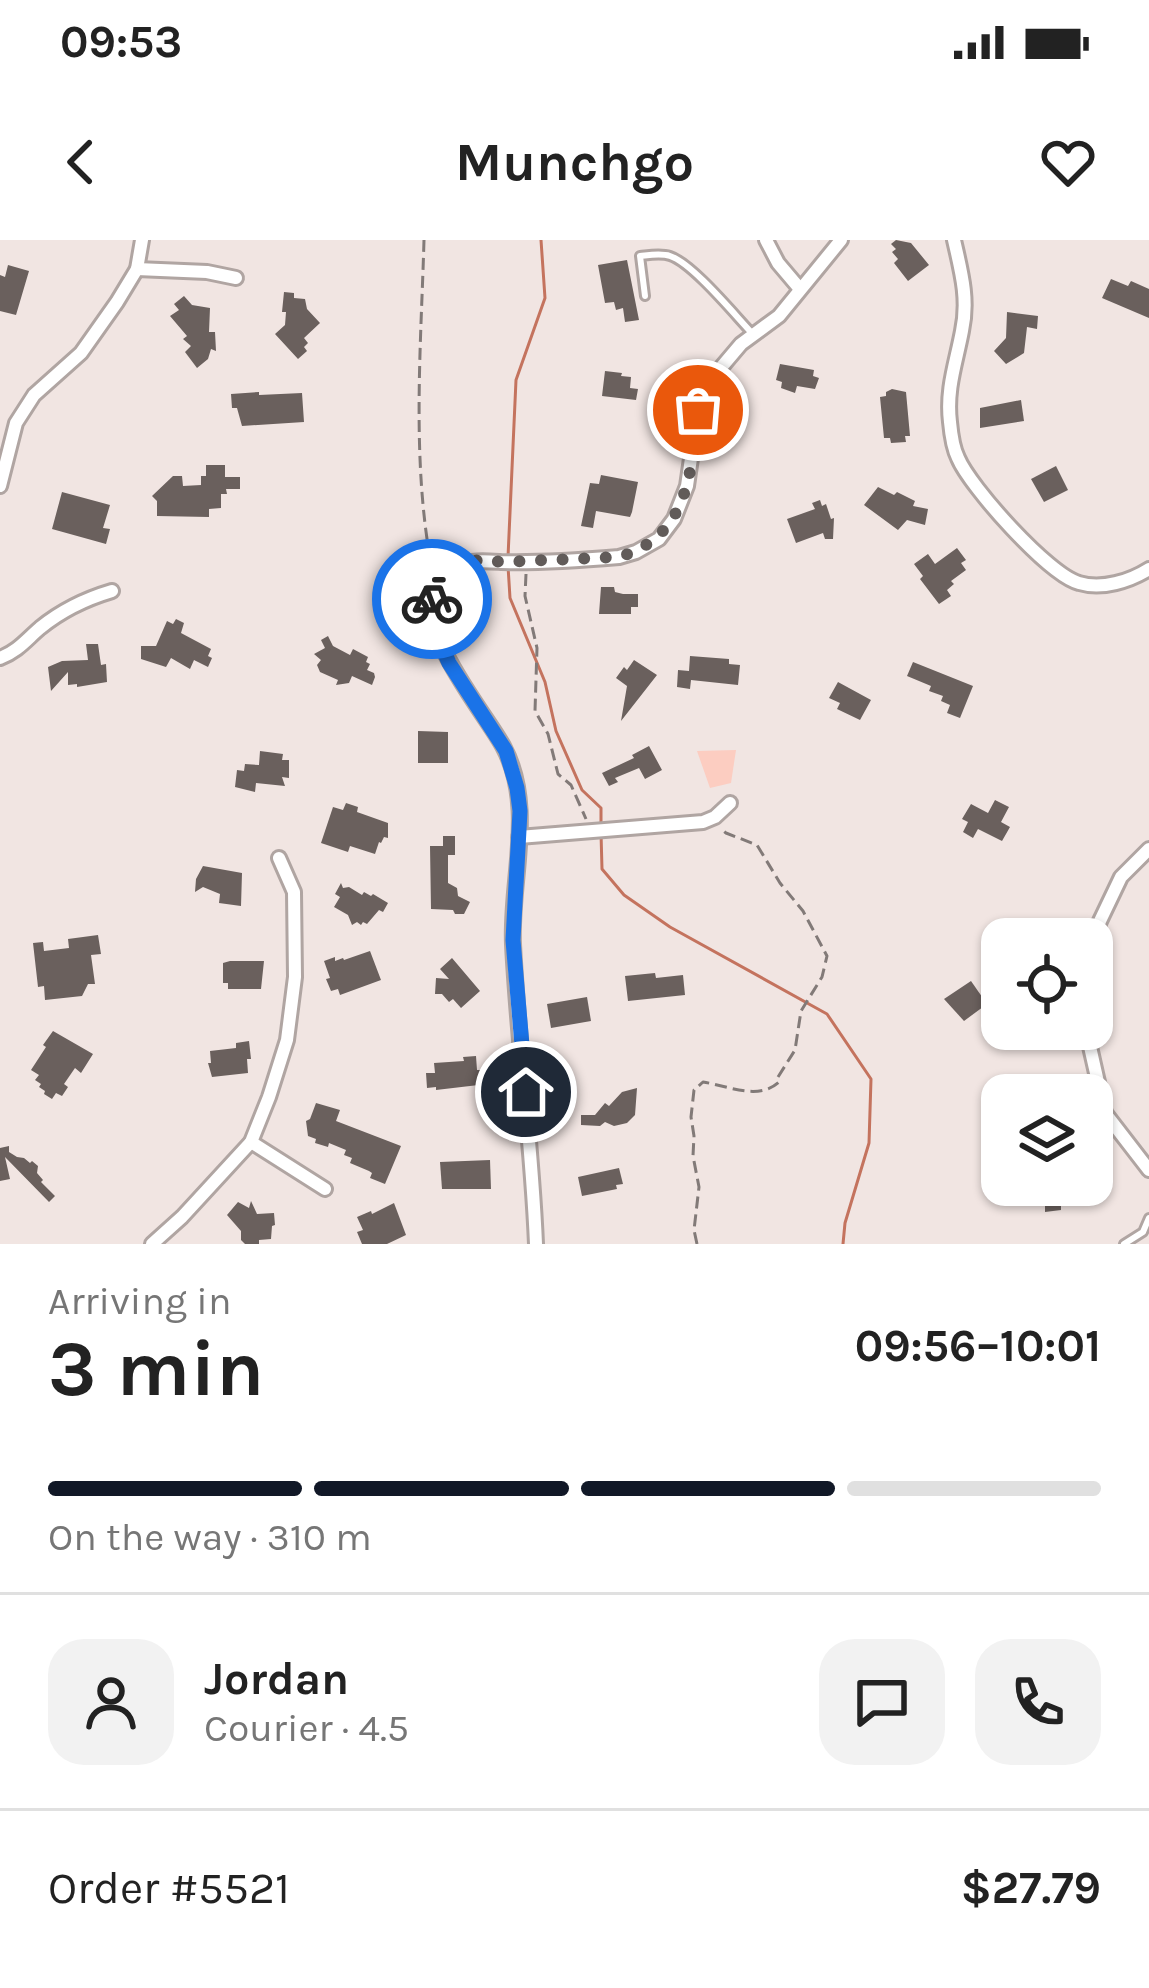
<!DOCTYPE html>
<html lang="en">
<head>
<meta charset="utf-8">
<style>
  :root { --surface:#fff; --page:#f2f2f2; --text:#222; --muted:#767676; --line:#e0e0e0; --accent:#111827 }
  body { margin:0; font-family:Karla,sans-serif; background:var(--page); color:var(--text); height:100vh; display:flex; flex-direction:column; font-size:45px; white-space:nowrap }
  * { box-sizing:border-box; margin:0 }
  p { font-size:39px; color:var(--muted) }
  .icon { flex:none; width:66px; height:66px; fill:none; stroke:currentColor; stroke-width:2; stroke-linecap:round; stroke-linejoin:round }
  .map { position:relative; height:1004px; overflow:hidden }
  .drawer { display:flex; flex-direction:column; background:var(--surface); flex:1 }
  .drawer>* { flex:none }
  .controls { position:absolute; left:981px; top:678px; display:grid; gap:24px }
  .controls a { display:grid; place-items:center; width:132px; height:132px; border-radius:24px; background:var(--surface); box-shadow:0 3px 9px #0004; font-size:60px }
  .pin { position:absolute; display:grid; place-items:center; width:102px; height:102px; color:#fff; margin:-51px; border:6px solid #fff; border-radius:50%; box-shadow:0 3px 12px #0007 }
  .courier { position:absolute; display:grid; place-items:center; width:120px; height:120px; margin:-60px; border:9px solid #1a73e8; border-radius:50%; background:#fff; color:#222; box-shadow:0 3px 15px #0007 }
  .summary em { font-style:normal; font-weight:700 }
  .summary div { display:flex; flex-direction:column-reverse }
  .summary { display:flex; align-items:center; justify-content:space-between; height:204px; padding:0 48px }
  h1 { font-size:78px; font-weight:700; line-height:90px }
  .bar { display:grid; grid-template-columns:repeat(4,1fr); gap:18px 12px; align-content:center; height:144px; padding:0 48px }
  .bar i { height:15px; border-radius:9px; background:var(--line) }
  .bar .on { background:var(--accent) }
  .bar p { grid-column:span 4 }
  .line { display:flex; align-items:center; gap:30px; padding:0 48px; border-top:3px solid var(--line) }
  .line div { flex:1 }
  .round { display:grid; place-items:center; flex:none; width:126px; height:126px; border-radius:36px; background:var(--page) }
  .status { display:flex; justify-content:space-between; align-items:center; height:84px; padding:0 60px; background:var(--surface); direction:ltr }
  .status svg { height:33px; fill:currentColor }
  header { display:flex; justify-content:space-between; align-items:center; height:156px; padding:0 48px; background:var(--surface); font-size:54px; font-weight:700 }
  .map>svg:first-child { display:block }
  .green { fill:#fccdc1 }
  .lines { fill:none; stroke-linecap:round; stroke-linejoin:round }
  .stream { stroke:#c4735e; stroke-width:3 }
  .building { fill:#6a605d }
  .service-casing { stroke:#b0a5a2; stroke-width:12 }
  .minor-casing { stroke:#b0a5a2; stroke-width:18 }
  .path { stroke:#827a78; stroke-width:3; stroke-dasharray:12 6; stroke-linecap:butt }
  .service { stroke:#fff; stroke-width:6 }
  .minor { stroke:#fff; stroke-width:12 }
  .done { stroke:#615b59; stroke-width:12; stroke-dasharray:0 21.6 }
  .route { stroke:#1a73e8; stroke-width:15 }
</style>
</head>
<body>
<div class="status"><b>09:53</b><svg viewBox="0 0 49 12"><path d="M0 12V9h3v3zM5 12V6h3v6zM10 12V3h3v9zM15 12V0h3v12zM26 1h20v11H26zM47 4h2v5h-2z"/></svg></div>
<header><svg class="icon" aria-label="back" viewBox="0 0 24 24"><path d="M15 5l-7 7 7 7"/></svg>Munchgo<svg class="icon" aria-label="heart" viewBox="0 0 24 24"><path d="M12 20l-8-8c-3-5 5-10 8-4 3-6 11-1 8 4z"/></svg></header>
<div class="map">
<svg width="1149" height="1004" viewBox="0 0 1149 1004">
  <rect width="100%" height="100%" fill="#f1e5e2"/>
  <path class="green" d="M736,510L731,543L710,548L697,511Z"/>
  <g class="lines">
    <g class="stream">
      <path d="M508,317L516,140L545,58L541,0"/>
      <path d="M508,326L510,358L545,442L556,491L582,550L601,568V583"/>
      <path d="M601,593L602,629L624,655L670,687L827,774L871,839L869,903L845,983L843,1004"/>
    </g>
  </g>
  <g class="building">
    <path d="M896,0L911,3L929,25L908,41L894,23L898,19L892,12L896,9L891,4Z"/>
    <path d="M627,20L639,80L625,82L623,68L616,70L614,62L605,63L598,25Z"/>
    <path d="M8,25L29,31L16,75L0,71V35L5,37Z"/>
    <path d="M1111,39L1128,46L1131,41L1149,49V78L1102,58Z"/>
    <path d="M284,52L294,53V58L305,59L307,69L320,83L304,98L308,103L304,107L307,111L298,119L275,94L285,85L286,72H282Z"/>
    <path d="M184,56L192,65L210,68L209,92H215L216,111L211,109L208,119L197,128L185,112L191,106L183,99L187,96L170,76L179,70L174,64Z"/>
    <path d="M1007,72L1038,76L1037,89L1027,87L1024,113L1006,124L994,111L1006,98Z"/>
    <path d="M780,124L814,130L813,136L819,138L815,149L797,146L795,153L781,148L782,142L776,140Z"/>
    <path d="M605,131L622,133L621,136L631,137L630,148L638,149L636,160L602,156Z"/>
    <path d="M892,149L906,152L910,196H905L906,202L891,203L890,198H884L880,157L886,156V152Z"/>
    <path d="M259,152V155L302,153L304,182L242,186L237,168H232L231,154Z"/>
    <path d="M1021,160L1024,181L980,188V168Z"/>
    <path d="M206,225H225V237H240V249H226L227,254H221V268L209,269V277L157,276V261L152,256L173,236H182L183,246L201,245V236H206Z"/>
    <path d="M1056,226L1068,250L1044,262L1031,239Z"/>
    <path d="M601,235L638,242L632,272L630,277L596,271L593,288L581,286L590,243L599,244Z"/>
    <path d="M878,247L894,255L897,252L915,261L913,266L928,269L925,285L907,280L898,290L864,265Z"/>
    <path d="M62,252L110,265L103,288L110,289L106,304L52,289Z"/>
    <path d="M820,260L822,266L826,264L831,279L834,278L833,299H825L823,293L796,303L787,279L815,269L812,263Z"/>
    <path d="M957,308L966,320L961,323L966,330L951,341L954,344L947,350L951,356L939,364L920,339L923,336L914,324L928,314L935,324Z"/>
    <path d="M601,347H614L615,352L623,354H638V367H631V374H599Z"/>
    <path d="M176,379L184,383L181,393L211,409L208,416L212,418L208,427L194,420L190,429L171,418L166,427L141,419V406H156L167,381L173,384Z"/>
    <path d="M328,396L333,406L350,415L353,409L368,417L366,422L370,424L367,430L374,433L375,437L372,445L352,436L349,443L336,445L338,440L320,432L317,425L321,420L314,414L325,408L321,400Z"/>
    <path d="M86,404H98L101,425L106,424L107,442L77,447V444L68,445V432L51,451L48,427L62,421L88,420Z"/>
    <path d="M690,416L729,419V424L740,425L738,445L691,440L690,449L677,447L678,430L689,431Z"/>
    <path d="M634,420L657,435L621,481L627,446L616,438L624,427L627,430Z"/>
    <path d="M913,422L973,446L960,478L947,473L950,465L941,461L943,456L929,451L931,446L907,436Z"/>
    <path d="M838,442L871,460L860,480L837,469L840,463L829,458Z"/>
    <path d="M418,491L448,492V523H418Z"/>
    <path d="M649,506L662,530L645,539L639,528L615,538L618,542L609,546L602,533L634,518L632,515Z"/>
    <path d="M260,511L283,514L282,520H289V538L282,537L285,546L256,543L255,552L235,547L237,530L244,531L245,524L259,525Z"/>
    <path d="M995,560L1009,567L1001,582L1010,587L1002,601L978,589L973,598L963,592L968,582L962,579L971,564L988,573Z"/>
    <path d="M346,563L358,567L357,572L388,583V598L384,597L381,603L379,602L375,614L350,606L348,612L321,603L333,567L343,570Z"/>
    <path d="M443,596H455V615H448V643L457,648L458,656L470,662L464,674H455L453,670L431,669L430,606H443Z"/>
    <path d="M203,626L242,633L241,666L219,663L220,654L203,647L195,652L196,639Z"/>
    <path d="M341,643L343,648L349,647L362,655L364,652L371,656L373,654L388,663L383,672L379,670L367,684L363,682L361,685L357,682L352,685L348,675L334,667L340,657L335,654Z"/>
    <path d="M98,695L101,714L91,715L95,744H88L82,756L45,760L44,746L38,747L33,703L43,702L44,711L69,708L68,699Z"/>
    <path d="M370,711L381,740L340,755L338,749L331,751L326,739L330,738L324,721L335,717V721L343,718L344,720Z"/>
    <path d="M452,718L480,751L461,768L453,759L449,762L442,754H435L436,738L449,739L440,729Z"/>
    <path d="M230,721H264L261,749H228V743H223V723Z"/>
    <path d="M655,733L656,738L683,735L685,755L628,761L625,736Z"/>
    <path d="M971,741L987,764L964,781L944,759Z"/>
    <path d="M587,757L591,781L551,788L547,764Z"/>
    <path d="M53,791L93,814L81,833L75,828L64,844L68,847L62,856L56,853L52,859L44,854L45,851L39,847L41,844L35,840L39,835L31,830L46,807L43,805Z"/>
    <path d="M249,801L251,819H247L248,833L212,837L208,823H211L210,811L236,808V803Z"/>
    <path d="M476,816L477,830H486L487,844L436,850V847L427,848L426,833H435L434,823L464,821L463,817Z"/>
    <path d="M637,848L635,875L627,883L614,886L605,882L600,886L581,885V875H595L605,863L609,866L622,852Z"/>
    <path d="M316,863L340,870L336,881L401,906L385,944L370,938L372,933L369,931L350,923L352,918L344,915L346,910L329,903L328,907L315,903L316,899L308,896L306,881L310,879Z"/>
    <path d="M9,906V912L17,917L24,918L30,923L32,921L38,926L37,933L43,940L41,942L55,956L49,962L5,917L10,939L0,941V908Z"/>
    <path d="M490,920L491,949H442L440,922Z"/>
    <path d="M619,928L623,944L616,945L617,949L582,956L578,937Z"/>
    <path d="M1092,937L1112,939L1111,951L1096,950L1082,957L1079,951L1061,957V970L1045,972V945H1092Z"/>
    <path d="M251,961L257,974L274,973L275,985L272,986L271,999L259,1000V1004H245L241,1000V991L227,975L238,962L249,968Z"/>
    <path d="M394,963L406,995L387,1004H362L357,992L363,990L357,977L371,971L372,974Z"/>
  </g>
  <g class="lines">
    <defs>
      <g id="service">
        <path d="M645,56L640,16C650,15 661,13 670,16C692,23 734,74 751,92"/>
        <path d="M1124,1004L1143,992L1149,978"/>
      </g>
      <g id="minor">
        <path d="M766,0L778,23L800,49"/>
        <path d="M954,0C961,31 969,59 962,91C956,123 946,149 950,182C951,193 953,208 958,218C970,247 1049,335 1079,343C1102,350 1130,341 1149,329"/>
        <path d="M137,29L207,32L236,38"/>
        <path d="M0,246L16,183L34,155L81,113L117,62L137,29L142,0"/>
        <path d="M0,418C18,411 26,400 40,388C62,370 85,359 112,351"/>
        <path d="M519,597L703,582L715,577L730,563"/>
        <path d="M1092,705L1100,681L1121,637L1149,609"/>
        <path d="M1086,789L1105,873L1149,930"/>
        <path d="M251,902L325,949"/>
        <path d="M152,1004L182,977L251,902L269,857L287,800L295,737L294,652L279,618"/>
        <path d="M536,1004C532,904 518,804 513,704C510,639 536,567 503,506C482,468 411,387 437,343C441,336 447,329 456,326C472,320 484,321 501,322C536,323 583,320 619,317L636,312L659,299L674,279L687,246L698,170L719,130L741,104L779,76L841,0"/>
      </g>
    </defs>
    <use href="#service" class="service-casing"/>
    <use href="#minor" class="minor-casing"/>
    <g class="path">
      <path d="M424,0C421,105 412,214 430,318L439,322"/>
      <path d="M526,334L525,356L537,408L535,471L548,494L558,534L571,545L586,579"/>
      <path d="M697,1004L694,990L699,947L693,916L694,896L691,877L694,850L703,842C729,846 758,861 779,842L778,837L795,810L801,771L822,737L827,716L803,671L780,643L757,605L726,593L720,588"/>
    </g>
    <use href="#service" class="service"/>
    <use href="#minor" class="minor"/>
  </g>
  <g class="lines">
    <path class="done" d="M432,359L438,340L451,327L482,319L502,322L619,317C689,296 691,233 698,170"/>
    <path class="route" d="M432,359L434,388L449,423L506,511L517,548L520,571L513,700L526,852"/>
  </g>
</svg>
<div class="controls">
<a><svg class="icon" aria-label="locate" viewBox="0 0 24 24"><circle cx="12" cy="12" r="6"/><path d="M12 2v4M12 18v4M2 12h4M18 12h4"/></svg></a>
<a><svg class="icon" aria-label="layers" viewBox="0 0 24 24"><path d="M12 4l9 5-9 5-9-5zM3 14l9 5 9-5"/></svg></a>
</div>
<div class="pin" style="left:698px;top:170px;background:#ea580c"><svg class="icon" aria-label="bag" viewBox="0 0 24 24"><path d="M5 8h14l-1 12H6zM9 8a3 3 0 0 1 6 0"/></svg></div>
<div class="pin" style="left:526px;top:852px;background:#1f2937"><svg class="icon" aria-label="home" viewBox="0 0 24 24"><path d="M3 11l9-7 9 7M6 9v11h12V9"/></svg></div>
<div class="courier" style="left:432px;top:359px"><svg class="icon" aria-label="bike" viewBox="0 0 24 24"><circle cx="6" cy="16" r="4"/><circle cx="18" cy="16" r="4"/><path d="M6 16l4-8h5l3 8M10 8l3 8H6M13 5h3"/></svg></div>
</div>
<section class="drawer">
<div class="summary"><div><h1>3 min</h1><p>Arriving in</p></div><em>09:56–10:01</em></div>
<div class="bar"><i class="on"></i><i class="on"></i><i class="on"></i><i></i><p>On the way · 310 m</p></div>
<div class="line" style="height:216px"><a class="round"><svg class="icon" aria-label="person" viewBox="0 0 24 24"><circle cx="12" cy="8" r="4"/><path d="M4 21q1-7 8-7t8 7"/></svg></a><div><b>Jordan</b><p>Courier · 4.5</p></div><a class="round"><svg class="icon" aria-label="chat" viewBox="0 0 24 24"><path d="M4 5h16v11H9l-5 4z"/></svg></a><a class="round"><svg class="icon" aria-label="phone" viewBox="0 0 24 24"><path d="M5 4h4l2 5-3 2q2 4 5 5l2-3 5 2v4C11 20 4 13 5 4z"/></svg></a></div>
<div class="line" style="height:156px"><div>Order #5521</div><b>$27.79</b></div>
</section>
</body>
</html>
